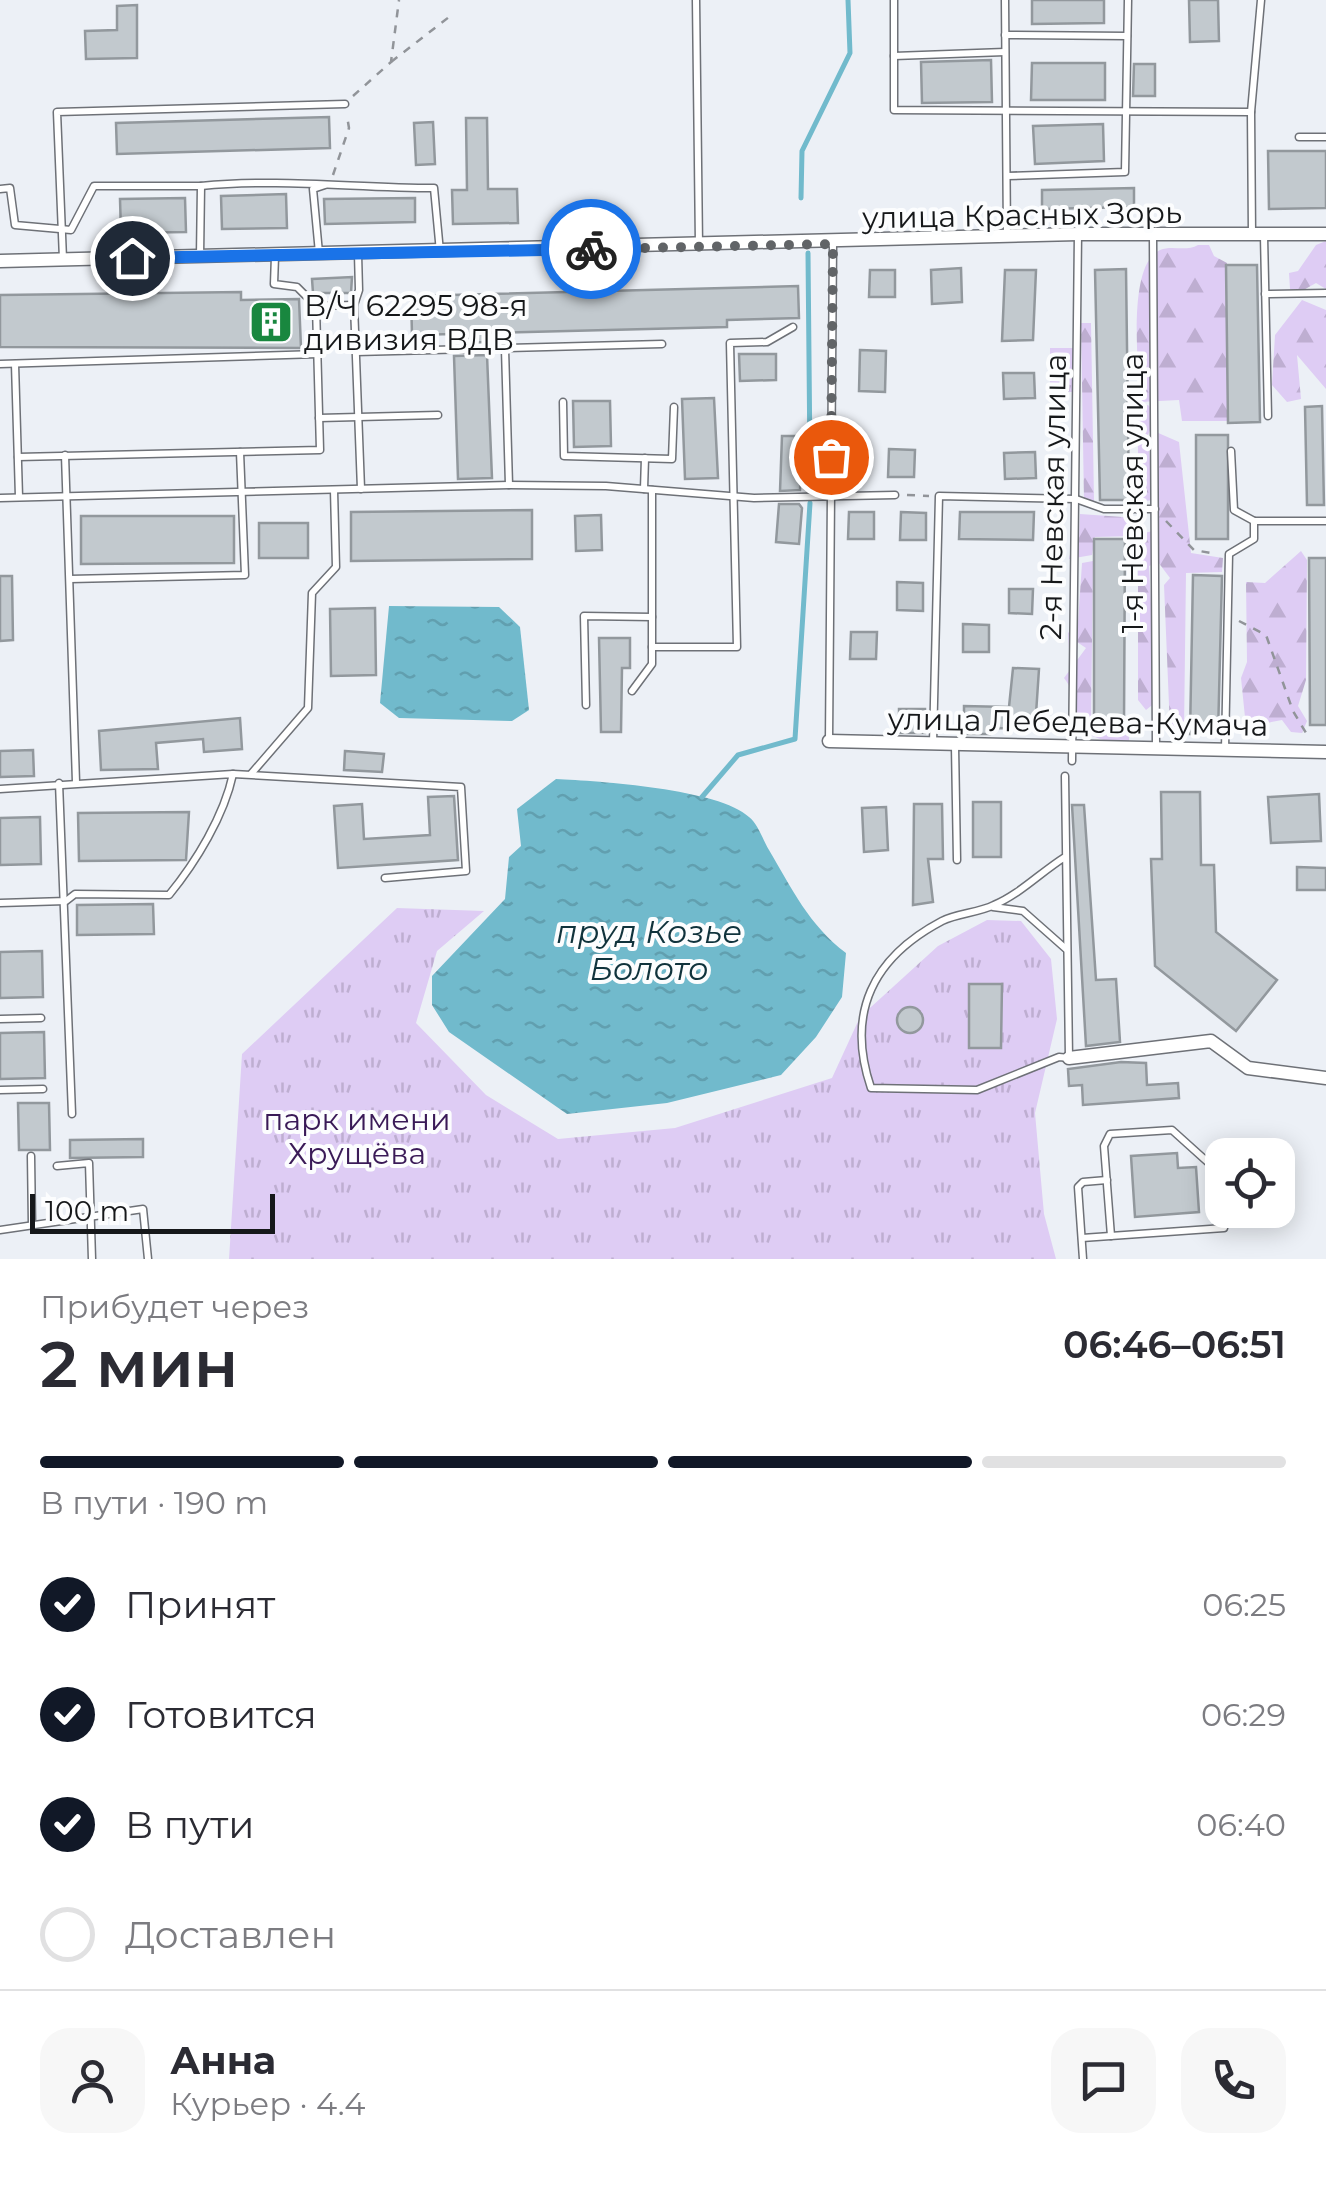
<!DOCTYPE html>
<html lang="ru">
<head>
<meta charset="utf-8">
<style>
  :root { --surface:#fff; --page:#f7f7f7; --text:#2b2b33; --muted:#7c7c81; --line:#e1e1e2; --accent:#111827 }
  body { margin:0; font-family:Montserrat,sans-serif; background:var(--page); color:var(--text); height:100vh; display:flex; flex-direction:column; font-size:38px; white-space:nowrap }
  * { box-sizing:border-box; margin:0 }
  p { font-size:32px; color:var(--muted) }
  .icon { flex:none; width:55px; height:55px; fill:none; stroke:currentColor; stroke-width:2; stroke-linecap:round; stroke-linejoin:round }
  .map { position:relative; height:1259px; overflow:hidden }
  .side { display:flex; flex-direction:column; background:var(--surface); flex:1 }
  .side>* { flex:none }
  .controls { position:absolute; left:1205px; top:1138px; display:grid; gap:20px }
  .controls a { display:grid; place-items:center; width:90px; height:90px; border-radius:20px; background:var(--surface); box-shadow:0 5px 25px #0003; font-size:50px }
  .scale { position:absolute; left:30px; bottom:25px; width:245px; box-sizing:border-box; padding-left:10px; border:5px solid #16181a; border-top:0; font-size:28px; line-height:35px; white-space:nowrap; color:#16181a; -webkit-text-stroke:8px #fcfdfe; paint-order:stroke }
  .pin { position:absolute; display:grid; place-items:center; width:85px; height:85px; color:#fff; margin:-42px; border:5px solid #fff; border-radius:50%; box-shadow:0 2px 10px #0007 }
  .courier { position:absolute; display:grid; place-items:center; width:100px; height:100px; margin:-50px; border:8px solid #1a73e8; border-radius:50%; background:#fff; color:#222; box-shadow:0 2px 12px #0007 }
  .overview em { font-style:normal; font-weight:600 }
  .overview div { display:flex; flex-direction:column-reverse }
  .overview { display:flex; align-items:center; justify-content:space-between; height:170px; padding:0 40px }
  h1 { font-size:65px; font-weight:600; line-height:75px }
  .bar { display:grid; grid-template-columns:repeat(4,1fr); gap:15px 10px; align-content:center; height:120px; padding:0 40px }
  .bar i { height:12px; border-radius:8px; background:var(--line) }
  .bar .current { background:var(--accent) }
  .bar p { grid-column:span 4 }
  .line { display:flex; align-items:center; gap:25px; padding:0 40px; border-top:2px solid var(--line) }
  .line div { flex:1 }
  .round { display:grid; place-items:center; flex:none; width:105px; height:105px; border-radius:30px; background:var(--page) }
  ol { padding:0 40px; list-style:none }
  li { display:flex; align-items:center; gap:30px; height:110px }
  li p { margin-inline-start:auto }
  li .icon { padding:10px; border-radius:50%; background:var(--accent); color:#fff; stroke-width:4 }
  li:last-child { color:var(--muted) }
  li i { width:55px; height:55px; border:5px solid var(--line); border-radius:50% }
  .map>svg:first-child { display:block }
  .forest { fill:url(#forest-firs) }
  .park { fill:url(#park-tufts) }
  .water { fill:url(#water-ripples) }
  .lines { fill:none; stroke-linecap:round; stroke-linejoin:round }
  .stream { stroke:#71bacc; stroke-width:5 }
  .building { fill:#c2c9ce; stroke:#92989d; stroke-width:2.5 }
  .lane-casing { stroke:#6e7177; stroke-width:9 }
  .street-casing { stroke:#6e7177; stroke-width:15 }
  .path { stroke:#919499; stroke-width:2.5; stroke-dasharray:8 8; stroke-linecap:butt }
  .lane { stroke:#fff; stroke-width:6 }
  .street { stroke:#fff; stroke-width:12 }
  .done { stroke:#616467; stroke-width:10; stroke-dasharray:0 18 }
  .route { stroke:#1a73e8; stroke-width:12 }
  .labels { text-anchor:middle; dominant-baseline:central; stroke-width:8; stroke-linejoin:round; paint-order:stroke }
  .street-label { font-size:30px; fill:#16181a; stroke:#fcfdfe }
  .poi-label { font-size:30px; fill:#16181a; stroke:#fcfdfe; text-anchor:start }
  .park-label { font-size:30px; fill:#3a1a57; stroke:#fcfdfe }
  .water-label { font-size:32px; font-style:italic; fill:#10333c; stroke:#fcfdfe }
</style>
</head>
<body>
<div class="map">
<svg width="1326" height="1259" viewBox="0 0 1326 1259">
  <defs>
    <pattern id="forest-firs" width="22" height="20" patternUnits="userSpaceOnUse" patternTransform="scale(2.5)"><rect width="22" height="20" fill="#deccf4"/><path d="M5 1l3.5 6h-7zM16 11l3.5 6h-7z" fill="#beaed1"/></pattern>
    <pattern id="park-tufts" width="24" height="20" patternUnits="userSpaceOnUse" patternTransform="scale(2.5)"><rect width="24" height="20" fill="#deccf4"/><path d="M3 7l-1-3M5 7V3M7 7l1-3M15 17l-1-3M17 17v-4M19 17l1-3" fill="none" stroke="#beaed1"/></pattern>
    <pattern id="water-ripples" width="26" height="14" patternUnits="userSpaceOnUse" patternTransform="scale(2.5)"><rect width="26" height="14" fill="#71bacc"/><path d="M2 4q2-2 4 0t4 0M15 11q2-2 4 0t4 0" fill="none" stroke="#619faf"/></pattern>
  </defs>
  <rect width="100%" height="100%" fill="#ecf0f6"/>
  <g class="forest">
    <path d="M1326,241V289L1316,283L1300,292L1290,289L1289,273L1298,271L1316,245Z"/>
    <path d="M1198,245H1209L1214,256L1227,263L1230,421H1182L1179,400L1140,402C1139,370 1126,265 1160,250C1172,245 1186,252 1198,245Z"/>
    <path d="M1302,300L1326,310V389L1297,355L1301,399L1287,402L1272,385L1275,335Z"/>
    <path d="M1081,323H1091L1094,501H1084Z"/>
    <path d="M1148,405L1157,414L1148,435L1153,500L1146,501L1139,494L1137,409Z"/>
    <path d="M1156,432L1179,442L1191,553L1223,558L1222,572L1186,573L1184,731L1170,729L1164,585L1170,578L1158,562L1149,566L1156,702L1146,710L1138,700V534L1159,530Z"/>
    <path d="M1080,514L1137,518L1135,536L1095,537L1092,555L1069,559L1074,534L1079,540Z"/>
    <path d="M1301,551L1307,560L1306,680L1298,706L1307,721L1302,733L1291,732L1282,720L1246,727L1241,678L1247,662L1246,582L1265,583Z"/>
    <path d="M1093,561L1091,724L1129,726V745C1051,733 1093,716 1064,678L1086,648L1077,642L1069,649L1068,633L1078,623L1082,563Z"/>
  </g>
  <g class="park">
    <rect x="1050" y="348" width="23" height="44"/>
    <path d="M397,908L484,911L437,951L416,1023L486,1095L558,1139L675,1128L832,1078L860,1017L938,946L987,920L1021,921L1051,959L1057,1019L1035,1113L1044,1214L1056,1259H229L242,1054Z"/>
  </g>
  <g class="water">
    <path d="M389,606L499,607L520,627L529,710L512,721L399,718L380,703Z"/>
    <path d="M556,779C598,781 720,789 749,817C758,824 763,840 769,850C792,889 809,925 846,953L842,997L816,1037L781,1075L667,1103L567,1114L449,1032L432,1005V976L505,899L509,857L521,846L517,809Z"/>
  </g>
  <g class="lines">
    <g class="stream">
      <path d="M801,198L802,151L850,53L848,0"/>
      <path d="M808,253L810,463"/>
      <path d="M702,797L738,755L795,739L810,503"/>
    </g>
  </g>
  <g class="building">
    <path d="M1032,0H1104V23L1032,24Z"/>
    <path d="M1189,0H1218L1219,41L1190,42Z"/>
    <path d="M137,5V58L86,59L85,31L117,30V6Z"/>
    <path d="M991,60L992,102L922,103L921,62Z"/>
    <path d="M1032,63H1105V100H1031Z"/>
    <path d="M1134,64H1155V96H1133Z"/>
    <path d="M329,117L330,148L117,154L116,123Z"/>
    <path d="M466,118H487L488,189H517L518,223L453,224L452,190H467Z"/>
    <path d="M433,122L435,164L416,165L414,123Z"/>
    <path d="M1103,124L1104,161L1035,164L1033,126Z"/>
    <path d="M1268,151H1326V208L1269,209Z"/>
    <path d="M1134,188V207L1042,209V190Z"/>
    <path d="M286,194L287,228L222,229L221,196Z"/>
    <path d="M185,198L186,232L121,233L120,199Z"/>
    <path d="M415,198V222L325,224L324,199Z"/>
    <path d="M1226,265H1257L1260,422L1228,423Z"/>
    <path d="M961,268L962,302L932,304L931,270Z"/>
    <path d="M1126,269L1129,500H1100L1095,270Z"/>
    <path d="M870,270H895V297H869Z"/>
    <path d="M1005,270H1036L1033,340L1002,341Z"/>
    <path d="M352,277L351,293H313L312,279Z"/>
    <path d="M798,286L799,318L727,320V327L486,333V342L453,343V334L412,335L411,296Z"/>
    <path d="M241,292V300L299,299L301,348L0,347V295Z"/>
    <path d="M860,350L886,351L885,392L859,391Z"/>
    <path d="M739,354H776V380L740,381Z"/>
    <path d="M487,355L492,478L458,479L454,356Z"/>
    <path d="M1003,373H1034L1035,398L1004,399Z"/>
    <path d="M714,398L718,478L685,479L682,399Z"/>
    <path d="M573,401H610L611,446L574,447Z"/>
    <path d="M1322,406L1324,505H1307L1305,407Z"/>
    <rect x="1196" y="435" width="32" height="104"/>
    <path d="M782,436H802L800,490L780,491Z"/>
    <path d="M889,449L915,450L914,477H888Z"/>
    <path d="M1035,452L1036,478L1005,479L1004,453Z"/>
    <path d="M779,504H799L802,508L799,544L776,542Z"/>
    <path d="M532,510V559L351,561V512Z"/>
    <path d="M849,512H874V539H848Z"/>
    <path d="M901,512L926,513V540H900Z"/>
    <path d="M960,512H1034L1033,540L959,539Z"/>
    <path d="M601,515L602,550L576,551L575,516Z"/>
    <path d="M81,516H234V563L81,564Z"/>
    <rect x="259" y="523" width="49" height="35"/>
    <path d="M1094,539H1125L1124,722L1094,723Z"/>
    <path d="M1309,558H1326V725H1310Z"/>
    <path d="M1193,575L1222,576L1218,735L1190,734Z"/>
    <path d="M0,576H12L13,640L0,641Z"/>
    <path d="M897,582L923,583V611L897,610Z"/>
    <path d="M1009,589H1033L1032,614L1009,613Z"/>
    <path d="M375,608L376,675L331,676L330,609Z"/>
    <path d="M963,624L989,625V652H963Z"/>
    <path d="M851,632H877L876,659H850Z"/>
    <path d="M599,638H630V668H622L621,732H601Z"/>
    <path d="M1013,668L1039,669L1035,729L990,728V734H964V706L1009,707Z"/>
    <rect x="899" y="709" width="26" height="24"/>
    <path d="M240,718L242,749L204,752L203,739L156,743L158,769L101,770L99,731Z"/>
    <path d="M33,750L34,776L0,777V751Z"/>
    <path d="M345,751L384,754L382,772L344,770Z"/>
    <path d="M1161,792H1200L1201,865H1214L1216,932L1277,980L1236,1031L1155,966L1151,859H1162Z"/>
    <path d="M1319,794L1321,841L1271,843L1268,797Z"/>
    <path d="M454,796L458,860L338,868L334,806L362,804L364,839L430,835L428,797Z"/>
    <rect x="973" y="802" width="28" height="55"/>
    <path d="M914,804H942L943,859H928L933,902L913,905Z"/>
    <path d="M1072,805H1084L1096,980L1116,979L1120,1042L1086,1046Z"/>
    <path d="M886,807L888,850L864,852L862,808Z"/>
    <path d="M189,812L186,860L79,861L78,813Z"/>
    <path d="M40,817L41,864L0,865V818Z"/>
    <path d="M1297,867L1326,868V890H1297Z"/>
    <path d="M153,904L154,934L77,935V905Z"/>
    <path d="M42,951L43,997L0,998V952Z"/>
    <path d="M969,984H1002L1001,1048H969Z"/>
    <circle cx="910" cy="1020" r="13"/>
    <path d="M44,1032L45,1078L0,1079V1033Z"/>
    <path d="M1121,1062L1146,1063L1147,1085L1178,1083L1179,1098L1083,1105L1082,1085L1069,1086L1068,1069Z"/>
    <path d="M18,1103H49L50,1150H19Z"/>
    <path d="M143,1139V1157L70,1158V1140Z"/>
    <path d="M1177,1153L1178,1168L1196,1167L1199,1212L1135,1217L1131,1156Z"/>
  </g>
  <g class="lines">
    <defs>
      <g id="lane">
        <path d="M696,0L699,245"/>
        <path d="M894,0V56L1005,52"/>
        <path d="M1005,0L1007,236"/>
        <path d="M1005,35L1127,36"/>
        <path d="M894,56V110L1251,112"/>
        <path d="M1299,137H1326"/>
        <path d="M1007,176L1125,172L1128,0"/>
        <path d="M201,186C280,178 355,188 434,188L440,252"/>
        <path d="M0,189L10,188L15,225L71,230L94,186H201L200,256"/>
        <path d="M1252,234L1251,112L1261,0"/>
        <path d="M1264,236L1268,416"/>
        <path d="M1153,237L1156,746"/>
        <path d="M319,253L313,189L325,185"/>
        <path d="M275,256L274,284L297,287L316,306"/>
        <path d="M63,259L57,112L345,104"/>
        <path d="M1265,294L1326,293"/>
        <path d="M354,305L359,290L358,254"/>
        <path d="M505,349L509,485"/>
        <path d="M356,352L662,344"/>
        <path d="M0,364L318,354"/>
        <path d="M15,364L19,497"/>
        <path d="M563,402L564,456L672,459L674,407"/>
        <path d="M319,418L438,415"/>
        <path d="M65,455L76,782"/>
        <path d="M18,457L320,450L316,306L354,305L361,489"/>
        <path d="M644,489L645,458"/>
        <path d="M0,498L509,485L606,486L754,498L895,495"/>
        <path d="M1254,521H1326"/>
        <path d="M70,579L245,575L240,452"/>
        <path d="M652,647H737L730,343L767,342L793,327"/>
        <path d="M632,691L652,664V490"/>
        <path d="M586,705L584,616L652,617"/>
        <path d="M829,741L833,244"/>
        <path d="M933,743L939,496L1076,499L1104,509H1155"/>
        <path d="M955,746L957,860"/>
        <path d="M1225,749L1229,554L1254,539V521L1234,510L1231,451"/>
        <path d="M1072,761L1078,234"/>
        <path d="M233,774L461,787L466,871L385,878"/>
        <path d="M251,774L308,708L312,593L336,567L334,490"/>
        <path d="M1065,776L1069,1058L1059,1057L977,1090L871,1088C846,1014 872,958 942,921C958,913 978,913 994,905C1020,894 1041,872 1065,857"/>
        <path d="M59,783L72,1114"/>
        <path d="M0,789L233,774C224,816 196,862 169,895L75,894L66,901L0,903"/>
        <path d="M993,907L1023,911L1066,949"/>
        <path d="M0,1019L41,1018"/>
        <path d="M0,1090L43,1089"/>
        <path d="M31,1156L32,1225"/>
        <path d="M57,1166L89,1163L92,1259"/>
        <path d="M0,1230L143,1209L148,1259"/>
        <path d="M1111,1236L1104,1146L1110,1134L1172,1130L1222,1175"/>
        <path d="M1082,1238L1224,1228L1227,1210"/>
        <path d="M1083,1259L1078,1187L1083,1182L1107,1180"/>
      </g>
      <g id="street">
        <path d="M0,261L1078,234H1326"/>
        <path d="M829,741L1326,752"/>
        <path d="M1069,1058L1211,1041L1248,1068L1326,1078"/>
      </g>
    </defs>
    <use href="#lane" class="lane-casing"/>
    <use href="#street" class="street-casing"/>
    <g class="path">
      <path d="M391,62L449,17"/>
      <path d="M353,96L391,62L399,0"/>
      <path d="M333,175L349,128L347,116"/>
      <path d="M907,495L929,496"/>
      <path d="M1166,521L1194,550L1216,554"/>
      <path d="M1239,621L1266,635L1293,711L1309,738"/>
    </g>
    <use href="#lane" class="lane"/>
    <use href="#street" class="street"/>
  </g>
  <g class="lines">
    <path class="done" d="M591,249L833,244L831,457"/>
    <path class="route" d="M132,258L591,249"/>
  </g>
  <defs>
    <symbol id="building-square" viewBox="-11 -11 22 22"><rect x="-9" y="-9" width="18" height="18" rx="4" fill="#19873f" stroke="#fcfdfe"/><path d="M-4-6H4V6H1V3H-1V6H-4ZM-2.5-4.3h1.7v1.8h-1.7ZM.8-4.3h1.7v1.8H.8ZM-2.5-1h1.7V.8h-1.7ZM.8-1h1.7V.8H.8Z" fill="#fff"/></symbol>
  </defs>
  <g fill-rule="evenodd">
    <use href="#building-square" x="246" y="297" width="50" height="50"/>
  </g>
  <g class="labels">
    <g class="street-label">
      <text transform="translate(1022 215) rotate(-1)">улица Красных Зорь</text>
      <text transform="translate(1132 493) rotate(-90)">1-я Невская улица</text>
      <text transform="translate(1053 497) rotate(-89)">2-я Невская улица</text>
      <text transform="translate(1078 722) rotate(1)">улица Лебедева-Кумача</text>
    </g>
    <g class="poi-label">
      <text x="304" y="305">В/Ч 62295 98-я<tspan x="304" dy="34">дивизия ВДВ</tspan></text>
    </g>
    <g class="park-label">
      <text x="357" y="1119">парк имени<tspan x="357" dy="34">Хрущёва</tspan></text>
    </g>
    <g class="water-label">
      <text x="649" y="931">пруд Козье<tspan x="649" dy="37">Болото</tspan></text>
    </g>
  </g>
</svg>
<div class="controls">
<a><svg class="icon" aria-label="locate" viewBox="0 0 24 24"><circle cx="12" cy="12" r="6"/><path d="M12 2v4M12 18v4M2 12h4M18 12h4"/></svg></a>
</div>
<div class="scale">100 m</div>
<div class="pin" style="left:831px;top:457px;background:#ea580c"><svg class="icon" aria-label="bag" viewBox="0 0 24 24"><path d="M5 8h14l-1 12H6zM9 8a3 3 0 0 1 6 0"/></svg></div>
<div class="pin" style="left:132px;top:258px;background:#1f2937"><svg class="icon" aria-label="home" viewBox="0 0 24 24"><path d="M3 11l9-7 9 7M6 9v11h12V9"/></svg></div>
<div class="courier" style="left:591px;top:249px"><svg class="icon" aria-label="bike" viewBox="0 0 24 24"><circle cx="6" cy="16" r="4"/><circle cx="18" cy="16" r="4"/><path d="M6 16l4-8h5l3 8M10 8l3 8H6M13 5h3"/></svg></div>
</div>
<section class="side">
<div class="overview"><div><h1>2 мин</h1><p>Прибудет через</p></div><em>06:46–06:51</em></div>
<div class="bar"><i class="current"></i><i class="current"></i><i class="current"></i><i></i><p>В пути · 190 m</p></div>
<ol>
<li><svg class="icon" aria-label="check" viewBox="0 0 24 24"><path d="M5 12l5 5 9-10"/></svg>Принят<p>06:25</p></li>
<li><svg class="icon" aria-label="check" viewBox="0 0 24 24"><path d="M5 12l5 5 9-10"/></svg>Готовится<p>06:29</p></li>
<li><svg class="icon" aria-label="check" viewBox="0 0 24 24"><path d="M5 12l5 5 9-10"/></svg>В пути<p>06:40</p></li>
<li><i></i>Доставлен</li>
</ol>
<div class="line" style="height:180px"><a class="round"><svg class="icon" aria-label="person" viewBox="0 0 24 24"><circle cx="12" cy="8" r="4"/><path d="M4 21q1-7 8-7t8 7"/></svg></a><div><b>Анна</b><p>Курьер · 4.4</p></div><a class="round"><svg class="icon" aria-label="chat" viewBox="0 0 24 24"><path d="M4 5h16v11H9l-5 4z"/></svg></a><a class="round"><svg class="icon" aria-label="phone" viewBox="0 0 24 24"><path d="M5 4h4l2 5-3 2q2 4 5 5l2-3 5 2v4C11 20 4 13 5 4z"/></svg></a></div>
</section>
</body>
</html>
